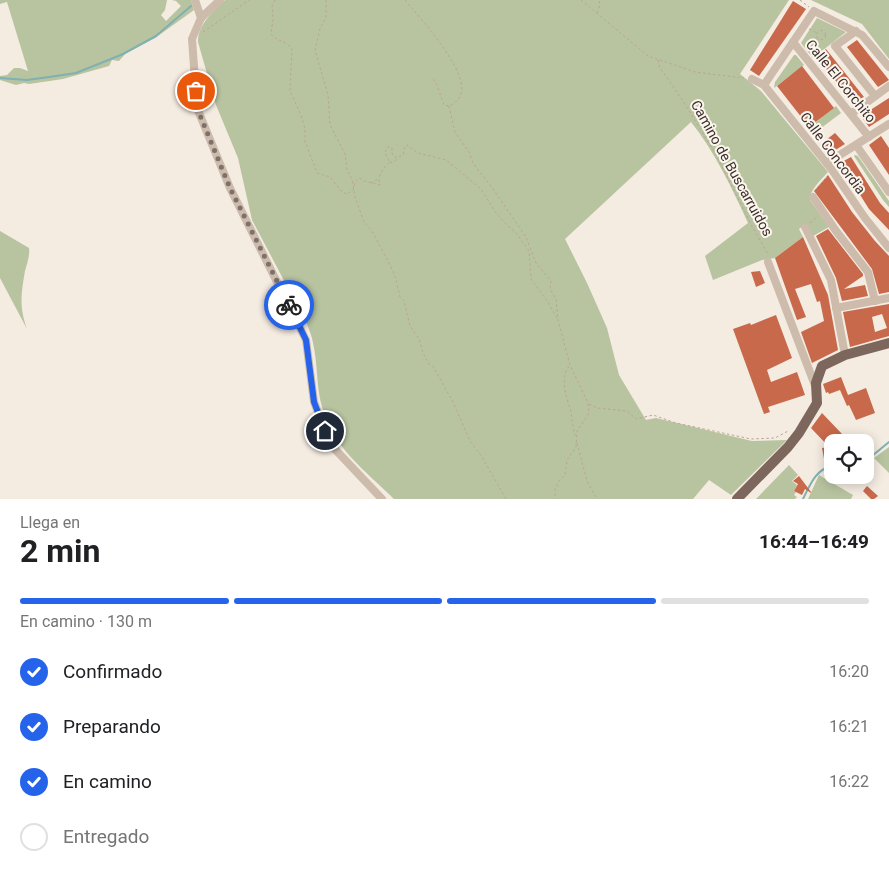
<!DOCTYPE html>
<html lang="es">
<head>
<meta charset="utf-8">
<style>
  :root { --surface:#fff; --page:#f6f6f6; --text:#202124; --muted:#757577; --line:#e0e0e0; --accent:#2563eb }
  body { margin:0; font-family:Roboto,sans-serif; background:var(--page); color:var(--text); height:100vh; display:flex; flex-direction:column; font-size:19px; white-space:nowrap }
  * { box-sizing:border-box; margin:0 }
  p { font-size:16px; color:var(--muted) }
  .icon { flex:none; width:28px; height:28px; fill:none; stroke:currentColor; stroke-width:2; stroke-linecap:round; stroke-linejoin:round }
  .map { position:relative; height:499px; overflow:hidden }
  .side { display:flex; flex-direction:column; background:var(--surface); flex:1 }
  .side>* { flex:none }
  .controls { position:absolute; left:824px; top:434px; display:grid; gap:10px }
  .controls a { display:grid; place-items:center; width:50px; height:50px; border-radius:10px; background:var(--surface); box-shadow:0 2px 12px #0003; font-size:25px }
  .pin { position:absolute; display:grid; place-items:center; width:42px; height:42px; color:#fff; margin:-21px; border:2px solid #fff; border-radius:50%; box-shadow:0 1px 5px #0007 }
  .courier { position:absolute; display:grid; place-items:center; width:50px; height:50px; margin:-25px; border:4px solid #2563eb; border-radius:50%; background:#fff; color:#222; box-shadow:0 1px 6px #0007 }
  .headline em { font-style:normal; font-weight:700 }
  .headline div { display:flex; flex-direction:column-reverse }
  .headline { display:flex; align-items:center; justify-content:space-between; height:85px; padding:0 20px }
  h1 { font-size:32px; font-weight:700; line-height:38px }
  .bar { display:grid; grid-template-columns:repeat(4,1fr); gap:8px 5px; align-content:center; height:60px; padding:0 20px }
  .bar i { height:6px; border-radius:4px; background:var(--line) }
  .bar .on { background:var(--accent) }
  .bar p { grid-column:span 4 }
  ol { padding:0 20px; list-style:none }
  li { display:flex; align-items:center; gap:15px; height:55px }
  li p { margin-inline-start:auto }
  li .icon { padding:5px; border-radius:50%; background:var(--accent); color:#fff; stroke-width:4 }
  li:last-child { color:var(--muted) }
  li i { width:28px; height:28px; border:2px solid var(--line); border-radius:50% }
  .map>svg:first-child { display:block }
  .green { fill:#b8c4a0 }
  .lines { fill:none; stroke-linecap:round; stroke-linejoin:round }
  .stream { stroke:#7fb0b2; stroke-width:2 }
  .building { fill:#c8694b; fill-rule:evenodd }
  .path { stroke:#b9a596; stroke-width:1; stroke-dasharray:2.5 2.5; stroke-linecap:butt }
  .minor { stroke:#cdbbac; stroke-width:8 }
  .major { stroke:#7d675c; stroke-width:10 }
  .done { stroke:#7c716b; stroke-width:5; stroke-dasharray:0 9 }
  .route { stroke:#2563eb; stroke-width:6 }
  .labels { text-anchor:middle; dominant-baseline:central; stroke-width:4; stroke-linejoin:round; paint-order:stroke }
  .street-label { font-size:14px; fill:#3b302b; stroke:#fbf5ee }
</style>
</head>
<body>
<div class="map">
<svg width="889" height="499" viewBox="0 0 889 499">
  <rect width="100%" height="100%" fill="#f4ebe1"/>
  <g class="green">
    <path d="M0,0H167L165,10L161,15L166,21L181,6L176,1L172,0H191L194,10L155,38L126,53L119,61L112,60L109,66L63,79L29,84L24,83L16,85L0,80V76L7,75L14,68H20L28,71L7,2L0,4Z"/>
    <path d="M225,0H789L740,74L761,91L828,172C821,180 810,189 810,200L829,227L813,236L805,224L799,229L803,237L775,258L762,260L713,280L705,256L748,223C732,188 715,152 691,122L565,239L587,283L607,328L619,375L646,420L656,418L752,441L787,440L731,495L709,480L693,499H394C366,471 332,447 322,407C316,386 318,364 313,343C312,336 309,330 307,324L252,220L238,158L216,105L198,42C198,24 213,12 225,0Z"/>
    <path d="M811,0H889V59L862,24Z"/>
    <path d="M817,18L846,32L813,58L801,43Z"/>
    <path d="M794,55H796L804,65L774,88L775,82Z"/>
    <path d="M836,106L841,113L812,135L807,129Z"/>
    <path d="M855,155L858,156L889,201V207L883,200L854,156Z"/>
    <path d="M0,231L29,248C30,256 27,263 25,271C21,293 19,307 27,329L0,278Z"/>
    <path d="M889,447V473L874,458Z"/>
    <path d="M789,465L798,475L792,481L797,485L794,491L796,492L794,495L797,497L795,499H756Z"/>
    <path d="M819,475L853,495L851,499H808Z"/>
  </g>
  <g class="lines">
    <g class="stream">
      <path d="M0,78L27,80L49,77L76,73L101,63L123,54L156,36L191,6"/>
      <path d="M865,459L872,456L889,442"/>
      <path d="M803,499C810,485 816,469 832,466"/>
    </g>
  </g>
  <g class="building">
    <path d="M793,1L806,9L759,76L750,70Z"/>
    <path d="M857,40L889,80L878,87L847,47Z"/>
    <path d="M826,49L864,97L854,104L816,56Z"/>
    <path d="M802,66L834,108L809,127L777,86Z"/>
    <path d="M889,98V114L869,127L861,116Z"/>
    <path d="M835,133L845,144L829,154L822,143Z"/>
    <path d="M881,136L889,148V175L869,145Z"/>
    <path d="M851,157L880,203L889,213V230L869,209L840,163Z"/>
    <path d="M828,175L852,212L875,241L889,256V292L879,294L872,269L814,191Z"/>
    <path d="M828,229L863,274V276L844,289L865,285L868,296L842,301L836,278L816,236Z"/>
    <path d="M803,237L828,295L838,350L812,363L801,332L824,321L820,301L817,302L811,284L795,289L806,317L797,320L775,258Z"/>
    <path d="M760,271L765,283L756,287L751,272Z"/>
    <path d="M889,304V336L850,347L843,312ZM882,314L887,328L875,332L872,317Z"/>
    <path d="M776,315L792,358L767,370L771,382L797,372L805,395L768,407L770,412L764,414L733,329L750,323L751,325Z"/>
    <path d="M841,377L848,395L866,388L875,413L856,420L849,405L847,406L840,390L829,394L828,392L826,393L823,384Z"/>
    <path d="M822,413L843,435L832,442V463L825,464L822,448L829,447L811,428Z"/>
    <path d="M799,476L811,492V493L805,489L802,495L794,491L798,484L793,481Z"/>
    <path d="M867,486L878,496L874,499H871L863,491Z"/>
  </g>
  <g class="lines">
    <g class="path">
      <path d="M275,0L272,6L273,19L271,34C276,41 287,41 292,49L290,91L301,115L305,129V141L317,173L330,177L342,192L347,194L353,190C355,185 354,179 360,178L364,181L380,185C377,175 383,168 390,162L385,153L387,147L392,148V154L397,158L403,155L405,146L407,145L418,153L446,160L481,189L496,213L508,226L517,234L529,251L531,279L548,302L558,320"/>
      <path d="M326,0V17L320,29L315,50L328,95L330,125L345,154L347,170L352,179L355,197L364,222L373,233L391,267L396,279L400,297L404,301L410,326L419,339L423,353L429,364L433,366L454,404L470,441L482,457L506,499"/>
      <path d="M405,0C419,17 472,74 460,96C458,101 453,104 449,106L444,105L437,85L432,77"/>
      <path d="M581,0L648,56L695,72L744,78"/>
      <path d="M800,0L809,7"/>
      <path d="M597,13L600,4L599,0"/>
      <path d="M809,29L817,33"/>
      <circle cx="821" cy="35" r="4.5"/>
      <path d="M203,32L249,0"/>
      <path d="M809,48L818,38"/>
      <path d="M658,60L660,68L683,101L715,153L753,228L768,254"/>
      <path d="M449,106L455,132L469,152L473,163L493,189L526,237L536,263L551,281L550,289L556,299L558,320L570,365L588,403L589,413L577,431L576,447L567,460L565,475L559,481L555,490V499"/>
      <path d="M390,163L398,159"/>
      <path d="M371,183L378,179"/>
      <path d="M815,190L827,177"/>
      <path d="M810,223L818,216"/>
      <path d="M569,366C559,380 567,397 571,412C572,420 573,428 575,436"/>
      <path d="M589,404L597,408L627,411L636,419L653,415L676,423L751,439L775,438L788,431"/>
      <path d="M577,443L587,481L597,499"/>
    </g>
    <g class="minor">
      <path d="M195,0L201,18"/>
      <path d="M220,0L201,18L192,39L197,108L230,188L306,340L314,402L331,445L382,499"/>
      <path d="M856,31L835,46L875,96"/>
      <path d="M793,42L869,137"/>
      <path d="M752,79L764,85L832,170L865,218L889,248"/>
      <path d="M764,85L814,11L862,35L889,67"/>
      <path d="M851,114L889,86"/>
      <path d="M856,145L889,192"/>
      <path d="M827,163L889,124"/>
      <path d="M813,197L836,231L868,272L875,301"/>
      <path d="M805,227L831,280L845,355"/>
      <path d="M768,262L816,388"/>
      <path d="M836,308L889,298"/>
    </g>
    <path class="major" d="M737,499L788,447L799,433L817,403L816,383L822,366L845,355L889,343"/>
  </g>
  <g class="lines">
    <path class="done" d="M196,91L197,108L230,188L289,305"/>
    <path class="route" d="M289,305L306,340L314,402L325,431"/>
  </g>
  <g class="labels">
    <g class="street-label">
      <text transform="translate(841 81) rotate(51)">Calle El Corchito</text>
      <text transform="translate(833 153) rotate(53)">Calle Concordia</text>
      <text transform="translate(732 168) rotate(61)">Camino de Buscarruidos</text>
    </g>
  </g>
</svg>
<div class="controls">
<a><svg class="icon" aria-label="locate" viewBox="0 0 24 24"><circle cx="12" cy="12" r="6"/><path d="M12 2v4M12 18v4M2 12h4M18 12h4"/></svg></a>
</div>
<div class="pin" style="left:196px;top:91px;background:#ea580c"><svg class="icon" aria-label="bag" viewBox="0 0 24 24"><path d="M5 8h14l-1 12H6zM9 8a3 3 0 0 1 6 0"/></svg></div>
<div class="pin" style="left:325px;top:431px;background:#1f2937"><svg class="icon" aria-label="home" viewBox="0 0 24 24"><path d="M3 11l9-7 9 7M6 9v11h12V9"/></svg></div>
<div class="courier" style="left:289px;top:305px"><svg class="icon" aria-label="bike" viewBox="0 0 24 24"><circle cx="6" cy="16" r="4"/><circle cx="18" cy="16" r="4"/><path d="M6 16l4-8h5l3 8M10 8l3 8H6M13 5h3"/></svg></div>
</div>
<section class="side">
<div class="headline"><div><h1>2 min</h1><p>Llega en</p></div><em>16:44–16:49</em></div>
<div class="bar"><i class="on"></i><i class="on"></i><i class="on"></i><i></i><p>En camino · 130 m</p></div>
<ol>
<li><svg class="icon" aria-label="check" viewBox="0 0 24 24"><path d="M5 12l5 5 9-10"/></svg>Confirmado<p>16:20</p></li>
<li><svg class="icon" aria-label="check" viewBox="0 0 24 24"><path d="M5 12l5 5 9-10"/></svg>Preparando<p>16:21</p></li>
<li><svg class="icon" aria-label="check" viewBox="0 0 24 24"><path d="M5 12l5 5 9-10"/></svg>En camino<p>16:22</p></li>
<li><i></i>Entregado</li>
</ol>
</section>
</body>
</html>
